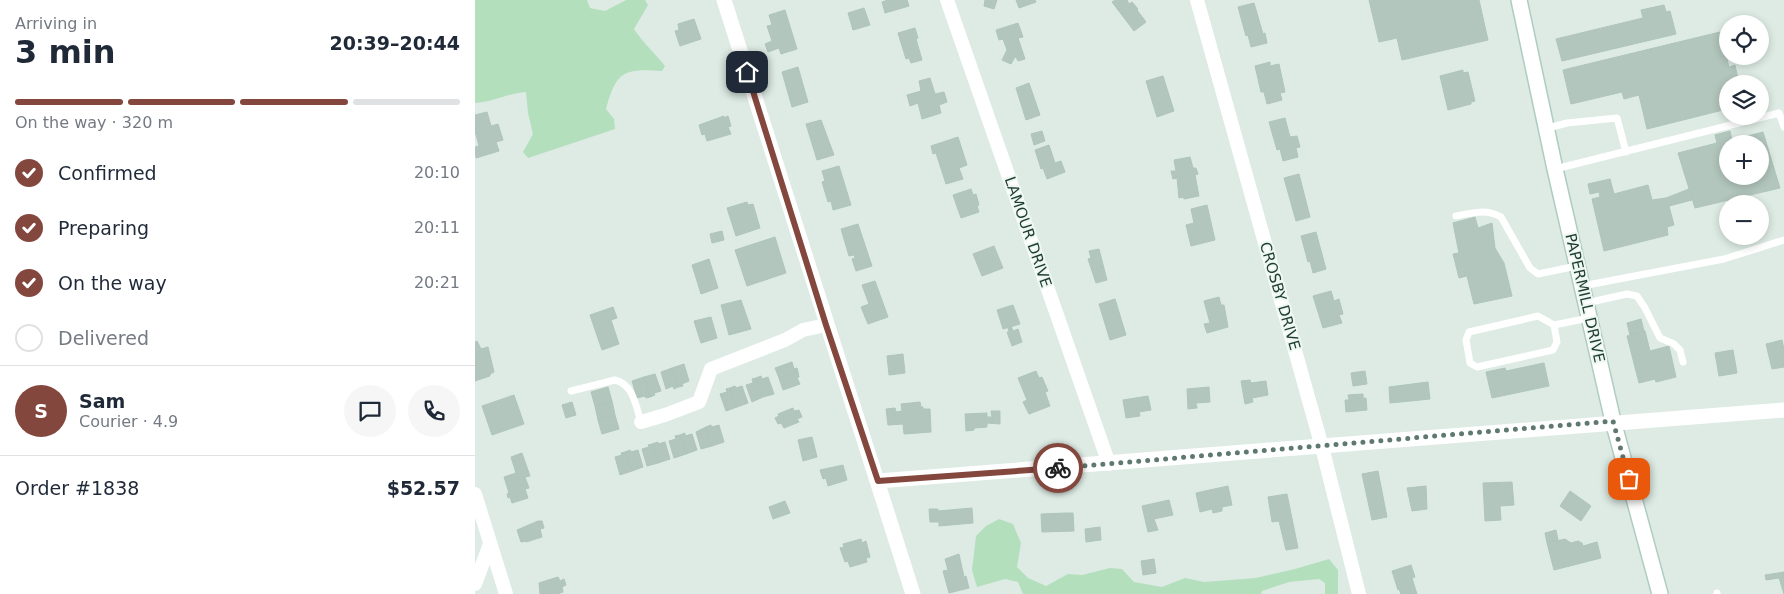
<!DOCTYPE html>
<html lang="en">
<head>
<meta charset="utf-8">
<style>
  :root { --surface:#fff; --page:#f6f6f7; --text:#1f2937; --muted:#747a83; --line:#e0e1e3; --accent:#84473e }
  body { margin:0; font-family:"DejaVu Sans",sans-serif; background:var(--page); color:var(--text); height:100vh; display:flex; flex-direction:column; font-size:19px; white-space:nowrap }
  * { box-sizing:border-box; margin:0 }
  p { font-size:16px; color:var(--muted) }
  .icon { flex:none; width:28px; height:28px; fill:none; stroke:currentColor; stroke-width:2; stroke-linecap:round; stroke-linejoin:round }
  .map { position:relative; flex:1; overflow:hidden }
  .drawer { display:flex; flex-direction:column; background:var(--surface); width:475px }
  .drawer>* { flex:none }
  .controls { position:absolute; left:1244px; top:15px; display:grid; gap:10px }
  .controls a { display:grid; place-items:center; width:50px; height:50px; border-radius:50%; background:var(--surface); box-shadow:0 2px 8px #0003; font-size:25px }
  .pin { position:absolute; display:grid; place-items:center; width:42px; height:42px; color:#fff; margin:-21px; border-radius:10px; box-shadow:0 2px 8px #0006 }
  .courier { position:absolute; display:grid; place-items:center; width:50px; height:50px; margin:-25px; border:4px solid #84473e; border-radius:50%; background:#fff; color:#222; box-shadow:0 1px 6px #0007 }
  .head em { font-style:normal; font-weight:600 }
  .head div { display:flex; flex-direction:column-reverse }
  .head { display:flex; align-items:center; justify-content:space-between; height:85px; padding:0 15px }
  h1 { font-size:32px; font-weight:600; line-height:38px }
  .bar { display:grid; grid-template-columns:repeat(4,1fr); gap:8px 5px; align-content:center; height:60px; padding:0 15px }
  .bar i { height:6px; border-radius:4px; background:var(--line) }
  .bar .on { background:var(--accent) }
  .bar p { grid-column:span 4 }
  .line { display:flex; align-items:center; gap:12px; padding:0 15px; border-top:1px solid var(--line) }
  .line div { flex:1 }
  .round { display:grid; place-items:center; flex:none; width:52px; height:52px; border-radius:26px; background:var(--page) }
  ol { padding:0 15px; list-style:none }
  li { display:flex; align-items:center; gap:15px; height:55px }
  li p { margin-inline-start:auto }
  li .icon { padding:5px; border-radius:50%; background:var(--accent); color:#fff; stroke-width:4 }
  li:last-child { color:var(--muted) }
  li i { width:28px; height:28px; border:2px solid var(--line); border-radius:50% }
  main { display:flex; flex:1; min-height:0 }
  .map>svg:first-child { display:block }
  .green { fill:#b3dfbd }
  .building { fill:#b2c6bd; stroke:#afc5bb; fill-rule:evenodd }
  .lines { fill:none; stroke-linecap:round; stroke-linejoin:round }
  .secondary-casing { stroke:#afccc0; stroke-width:18 }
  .service { stroke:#fff; stroke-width:7 }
  .minor { stroke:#fff; stroke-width:14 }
  .tertiary { stroke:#fff; stroke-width:15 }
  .secondary { stroke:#fff; stroke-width:15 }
  .done { stroke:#607970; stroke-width:5; stroke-dasharray:0 9 }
  .route { stroke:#84473e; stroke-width:6 }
  .labels { text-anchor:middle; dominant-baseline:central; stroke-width:4; stroke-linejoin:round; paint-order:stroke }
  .street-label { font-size:15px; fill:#1d3c32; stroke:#eef7f2 }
</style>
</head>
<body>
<main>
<section class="drawer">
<div class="head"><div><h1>3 min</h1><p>Arriving in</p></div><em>20:39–20:44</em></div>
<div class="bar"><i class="on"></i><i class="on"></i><i class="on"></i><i></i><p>On the way · 320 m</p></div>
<ol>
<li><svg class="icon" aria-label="check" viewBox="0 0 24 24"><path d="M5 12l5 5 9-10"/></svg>Confirmed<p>20:10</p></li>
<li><svg class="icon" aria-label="check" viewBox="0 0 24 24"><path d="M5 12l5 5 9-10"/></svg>Preparing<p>20:11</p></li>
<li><svg class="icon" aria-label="check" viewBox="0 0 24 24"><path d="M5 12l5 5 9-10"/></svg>On the way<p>20:21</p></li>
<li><i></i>Delivered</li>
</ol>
<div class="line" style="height:90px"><b class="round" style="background:var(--accent);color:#fff">S</b><div><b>Sam</b><p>Courier · 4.9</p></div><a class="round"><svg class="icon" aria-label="chat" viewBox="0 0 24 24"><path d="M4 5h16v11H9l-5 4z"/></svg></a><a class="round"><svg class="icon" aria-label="phone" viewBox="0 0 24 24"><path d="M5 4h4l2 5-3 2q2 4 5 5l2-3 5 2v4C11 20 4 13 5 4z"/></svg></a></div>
<div class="line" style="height:65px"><div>Order #1838</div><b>$52.57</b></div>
</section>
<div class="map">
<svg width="1309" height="594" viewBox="0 0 1309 594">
  <rect width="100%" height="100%" fill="#ddebe4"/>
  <g class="green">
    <path d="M0,0H112L115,8L130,11L151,0H170L173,5L159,29C168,43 180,53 190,66L187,71C148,68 141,72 131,109L139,119L140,129L53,158L48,152L58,134L53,113L51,92C33,93 18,102 0,103Z"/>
    <path d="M524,519L538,524L546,543L542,567L553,578L571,586L593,574L607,575L635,568L647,569L659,582L687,587L710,578L729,582L781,578L820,569L854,559L863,570V594H850V583L844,579L814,582L787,591L786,594H548L543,582L530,579L502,587L497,570L501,536L511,526Z"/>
  </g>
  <g class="building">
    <path d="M413,0H432L434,6L410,13L407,2Z"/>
    <path d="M510,0H522L519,9L509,6Z"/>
    <path d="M541,0H560L561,2L544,8Z"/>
    <path d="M640,0H652L654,4L657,2L663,9L662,10L671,22L659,31L637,2Z"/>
    <path d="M894,0H1004L1013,40L927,60L922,38L904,42Z"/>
    <path d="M779,3L788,34L790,33L792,43L776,47L773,35L771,36L763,7Z"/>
    <path d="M1189,5L1191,12L1195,11L1201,34L1087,61L1081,39L1168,18L1166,10Z"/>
    <path d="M389,8L395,25L378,30L373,13Z"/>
    <path d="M310,10L322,49L306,54L304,48L293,52L290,44L297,41L292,26L297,25L294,15Z"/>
    <path d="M219,19L226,39L205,46L200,31L204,30L203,24Z"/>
    <path d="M543,23L548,37L543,38L550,59L543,61L541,57H540L536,64L527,60L532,50L528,39L524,40L521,30Z"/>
    <path d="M440,28L443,38L441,39L447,60L436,63L434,58L431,59L423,33Z"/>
    <path d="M1245,32L1254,67L1260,65L1264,84H1252V109L1172,129L1164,95L1149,99L1147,92L1096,104L1088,70Z"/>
    <path d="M795,62V66L804,64L810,92L805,93L807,100L792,104L789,92H786L780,66Z"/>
    <path d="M323,67L333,102L317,107L307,72Z"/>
    <path d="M988,70V73L993,72L1000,101L996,102V104L973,110L965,76Z"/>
    <path d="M688,76L699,111L682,117L671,81Z"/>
    <path d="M455,78L460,94L469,92L472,102L464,105L466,113L447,119L443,103L435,106L432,95L446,91L444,81Z"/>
    <path d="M554,83L565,115L551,120L541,88Z"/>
    <path d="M12,112L16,126L23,124L28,140L21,142L24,151L1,158L0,147L4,146L0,131V115Z"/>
    <path d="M249,116V118L253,116L256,126L253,127L256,134L232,141L230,134L227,135L224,125Z"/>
    <path d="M810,118L815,137L822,136L825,147L821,148L823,157L808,161L805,149L802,150L794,122Z"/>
    <path d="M346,120L359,155L342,160L331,124Z"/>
    <path d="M567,131L570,141L559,145L556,134Z"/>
    <path d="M1255,131L1257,140L1288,132L1305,188L1220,208L1203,153L1242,143L1240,135ZM1252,144H1285V176H1252Z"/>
    <path d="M483,137L492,165L484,168L488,179L471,184L461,153L458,154L456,146Z"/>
    <path d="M574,145L580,163L586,161L590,172L572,179L568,168L566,169L560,150Z"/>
    <path d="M715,157L718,168H721L723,174L720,175L724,196L709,199L708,197L704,198L702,178L698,179L696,171H701L699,160Z"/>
    <path d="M364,166L376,205L358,210L356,201L353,202L347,182L350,181L347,171Z"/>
    <path d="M824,174L835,217L821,221L809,178Z"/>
    <path d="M1135,179L1139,194L1173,185L1177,200L1191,198L1214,189L1217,200L1194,206L1199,225L1192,227L1193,235L1129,251L1117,199L1125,197L1124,192L1115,194L1113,184Z"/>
    <path d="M496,189L498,195L501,194L504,205L502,206L504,212L486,218L478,195Z"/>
    <path d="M272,202L273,205L278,204L285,228L261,236L252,208Z"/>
    <path d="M732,205L740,240L716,246L711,225L719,223L716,209Z"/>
    <path d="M1000,217L1003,228L1017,223L1020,248L1029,263L1037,296L999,304L992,276L984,278L978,254L984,253L978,223Z"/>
    <path d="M383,224L397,266L381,271L377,259L380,258L379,255L374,256L366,229Z"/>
    <path d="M247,231L249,240L237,243L235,234Z"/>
    <path d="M841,232L851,269L838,273L835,261L833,262L826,236Z"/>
    <path d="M300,237L311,273L272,286L260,250Z"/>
    <path d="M519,246L528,268L507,276L498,254Z"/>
    <path d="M624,249L632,280L621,283L613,259L616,258L614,251Z"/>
    <path d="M234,259L243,288L226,294L217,265Z"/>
    <path d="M400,281L413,317L393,324L386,307L394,304L387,285Z"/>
    <path d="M856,291L859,301L864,299L868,314L864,315L867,323L848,328L838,296Z"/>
    <path d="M744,297L746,305H749L753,327L732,333L729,324L735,323L729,301Z"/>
    <path d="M640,299L651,335L635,340L624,304Z"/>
    <path d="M266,300L276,329L254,335L246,305Z"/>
    <path d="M538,305L545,324L528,329L522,310Z"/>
    <path d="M138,307L142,318L136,320L144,344L127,350L115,315Z"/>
    <path d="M236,317L242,338L226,343L219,321Z"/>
    <path d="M1166,319L1169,331L1155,335L1152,323Z"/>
    <path d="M536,326L538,331L543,329L547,342L537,346L532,332H534L533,328Z"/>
    <path d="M1170,331L1175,351L1194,346L1201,377L1181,382L1180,379L1164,383L1152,336Z"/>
    <path d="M1307,340L1309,349V367L1297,369L1291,344Z"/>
    <path d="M2,341L6,349L13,347L19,372L15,374V376L0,381V342Z"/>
    <path d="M1258,350L1262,373L1244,376L1240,353Z"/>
    <path d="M428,354L430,373L414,375L412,356Z"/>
    <path d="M317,362L319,369L322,368L323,372L304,378L300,368Z"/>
    <path d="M1069,363L1074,386L1017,398L1011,372L1030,368L1031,371Z"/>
    <path d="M209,364L214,381L207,384L208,386L203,387L197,368Z"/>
    <path d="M197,368L203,387L199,389L198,386L191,389L186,372Z"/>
    <path d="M561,371L564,378L567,377L573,391L570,392L575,406L554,414L548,402L552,400L543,378Z"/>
    <path d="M890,371L892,384L878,386L876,373Z"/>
    <path d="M323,372L324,377L322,378L325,384L308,390L304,378Z"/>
    <path d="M180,374L186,391L179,393L180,395L175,397L169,377Z"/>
    <path d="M286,376L287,379L293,377L299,394L288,397L281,378Z"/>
    <path d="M169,377L175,397L171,398L170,396L162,398L157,381Z"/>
    <path d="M281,378L288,397L277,402L271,385L278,383L277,379Z"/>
    <path d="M775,380L776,383L791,381L793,395L777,398L778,402L770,404L766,381Z"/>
    <path d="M953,382L955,399L915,403L914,387Z"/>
    <path d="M260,386L261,388L267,386L273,403L262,407L255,388Z"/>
    <path d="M133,387L137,401L120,406L116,392Z"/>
    <path d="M734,387L735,402L721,403L722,408L713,409L712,389Z"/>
    <path d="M255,388L262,407L251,411L245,394L252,392L251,389Z"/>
    <path d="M888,394V398H891L892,410L871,412L870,400H874L873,395Z"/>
    <path d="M39,395L49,424L17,435L7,406Z"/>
    <path d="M673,396L676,410L664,412L665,416L651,418L648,400Z"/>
    <path d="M137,401L140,415L123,420L120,406Z"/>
    <path d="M97,402L101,415L91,418L87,405Z"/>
    <path d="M445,402L446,407H448V409H455L456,432L429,434L428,424L413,425L411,409L420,408L421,412L427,411L426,404Z"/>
    <path d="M318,408L319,411L324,410L327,417L322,419L324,422L309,428L306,423L303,424L300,418L304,416L303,414Z"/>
    <path d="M516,411H525V424L512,423V427L499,428V430L491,431L490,414L512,413V417H517Z"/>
    <path d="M140,415L144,429L127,434L123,420Z"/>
    <path d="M236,425L237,427L244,425L249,442L237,446L231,427Z"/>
    <path d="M231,427L237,446L226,449L221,432Z"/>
    <path d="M210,433V436L217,434L222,450L211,454L205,435Z"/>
    <path d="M205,435L211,454L199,458L194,441L201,439L200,436Z"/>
    <path d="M337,437L342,457L328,461L323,440Z"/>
    <path d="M183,442V444L190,442L195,459L183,463L177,444Z"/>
    <path d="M177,444L183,463L172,466L167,449L174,447L173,445Z"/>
    <path d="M155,450L156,452L163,450L168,467L157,471L150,452Z"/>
    <path d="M150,452L157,471L145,475L140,457L147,455L146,453Z"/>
    <path d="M47,453L55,476L50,477L54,488L50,489L53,498L37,503L35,497L33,498L32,494L34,493L29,477L41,473L36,457Z"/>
    <path d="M368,465L372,480L353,486L351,478L348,479L345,470Z"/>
    <path d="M903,471L912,517L897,520L887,474Z"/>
    <path d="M1037,482L1039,505L1025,506L1026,520L1010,521L1008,483Z"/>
    <path d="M753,486L757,505L747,507V511L738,513L737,509L725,512L721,493Z"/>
    <path d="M951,486L952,509L937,511L932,488Z"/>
    <path d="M1095,491L1116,506L1106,521L1085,506Z"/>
    <path d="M812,494L823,548L811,550L804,521L797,522L793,497Z"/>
    <path d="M694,500L698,515L679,519L683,530L673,532L667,506Z"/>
    <path d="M310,501L315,513L298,519L294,507Z"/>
    <path d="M497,508L498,523L464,526V522H455L454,509H463V511Z"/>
    <path d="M591,513H598L599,531L567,532L566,514Z"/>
    <path d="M63,521H67L69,528L65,529L67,537L51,542V541L46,542L42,530Z"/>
    <path d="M625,527L626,540L611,542L610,529Z"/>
    <path d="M1081,530L1083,540L1072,543L1070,533Z"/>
    <path d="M386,539L387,543L391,541L395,557L391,558L392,562L375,567L373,561L370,562L365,548L369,547L368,544Z"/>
    <path d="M1090,539L1096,543L1103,541L1107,543L1108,546L1122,542L1126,558L1079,570L1072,543Z"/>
    <path d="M484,554L489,577L491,576L494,588L474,593L468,571L473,570L470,559Z"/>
    <path d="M679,559L681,573L668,575L666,561Z"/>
    <path d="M936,565L940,577L937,578L942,594H926L924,589L923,590L917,571Z"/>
    <path d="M1309,572V594L1304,578L1291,580L1290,575Z"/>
    <path d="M83,577L85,581L89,579L91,585L87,587L88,592L82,594H65L64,583Z"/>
  </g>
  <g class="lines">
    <defs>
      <path id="secondary" d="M1044,0L1080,169L1138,421L1185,594"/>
    </defs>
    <use href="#secondary" class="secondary-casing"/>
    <g class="service">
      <path d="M1073,128L1092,123L1142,118L1151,152"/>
      <path d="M1080,169L1304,113L1309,127"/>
      <path d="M981,216C998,213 1011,208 1026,217L1055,268L1063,274L1102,266"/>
      <path d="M1107,286L1249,259L1309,240"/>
      <path d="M1111,303L1152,294L1162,296L1170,308L1185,338L1199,344L1205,350L1208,362"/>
      <path d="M1079,325L1082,342L1078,350L1002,367L995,363L991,340L994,332L1063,316L1079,325L1114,318"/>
      <path d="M96,391L140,380C158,384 161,406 166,422"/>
      <path d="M1242,593V594"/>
    </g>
    <g class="minor">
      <path d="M472,0L634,464"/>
      <path d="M722,0L847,447L884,594"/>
      <path d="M166,422L190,415L224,402L236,369L310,340L328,330L351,325"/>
      <path d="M0,494L31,594"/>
      <path d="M0,584L15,544"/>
    </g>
    <g class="tertiary">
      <path d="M249,0L438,594"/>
      <path d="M403,481C705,459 1007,431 1309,410"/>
    </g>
    <use href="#secondary" class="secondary"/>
  </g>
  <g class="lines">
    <path class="done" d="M583,468L1138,421L1154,479"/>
    <path class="route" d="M272,72L351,325L403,481L583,468"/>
  </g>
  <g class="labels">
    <g class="street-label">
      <text transform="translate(553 232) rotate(71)">LAMOUR DRIVE</text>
      <text transform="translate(805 296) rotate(74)">CROSBY DRIVE</text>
      <text transform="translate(1110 298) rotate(77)">PAPERMILL DRIVE</text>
    </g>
  </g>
</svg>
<div class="controls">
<a><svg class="icon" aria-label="locate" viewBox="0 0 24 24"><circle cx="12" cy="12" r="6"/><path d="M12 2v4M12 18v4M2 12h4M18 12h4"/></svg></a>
<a><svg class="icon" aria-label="layers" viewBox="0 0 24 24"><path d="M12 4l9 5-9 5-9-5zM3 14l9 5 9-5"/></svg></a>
<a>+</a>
<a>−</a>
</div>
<div class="pin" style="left:1154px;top:479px;background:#ea580c"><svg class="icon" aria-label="bag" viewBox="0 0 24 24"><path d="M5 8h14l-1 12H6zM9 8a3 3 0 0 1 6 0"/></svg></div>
<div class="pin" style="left:272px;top:72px;background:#1f2937"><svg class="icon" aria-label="home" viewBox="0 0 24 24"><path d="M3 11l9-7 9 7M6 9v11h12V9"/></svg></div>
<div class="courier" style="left:583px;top:468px"><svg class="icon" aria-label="bike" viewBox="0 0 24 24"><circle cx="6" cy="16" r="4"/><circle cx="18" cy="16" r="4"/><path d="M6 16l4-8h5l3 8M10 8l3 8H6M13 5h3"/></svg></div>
</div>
</main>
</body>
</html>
